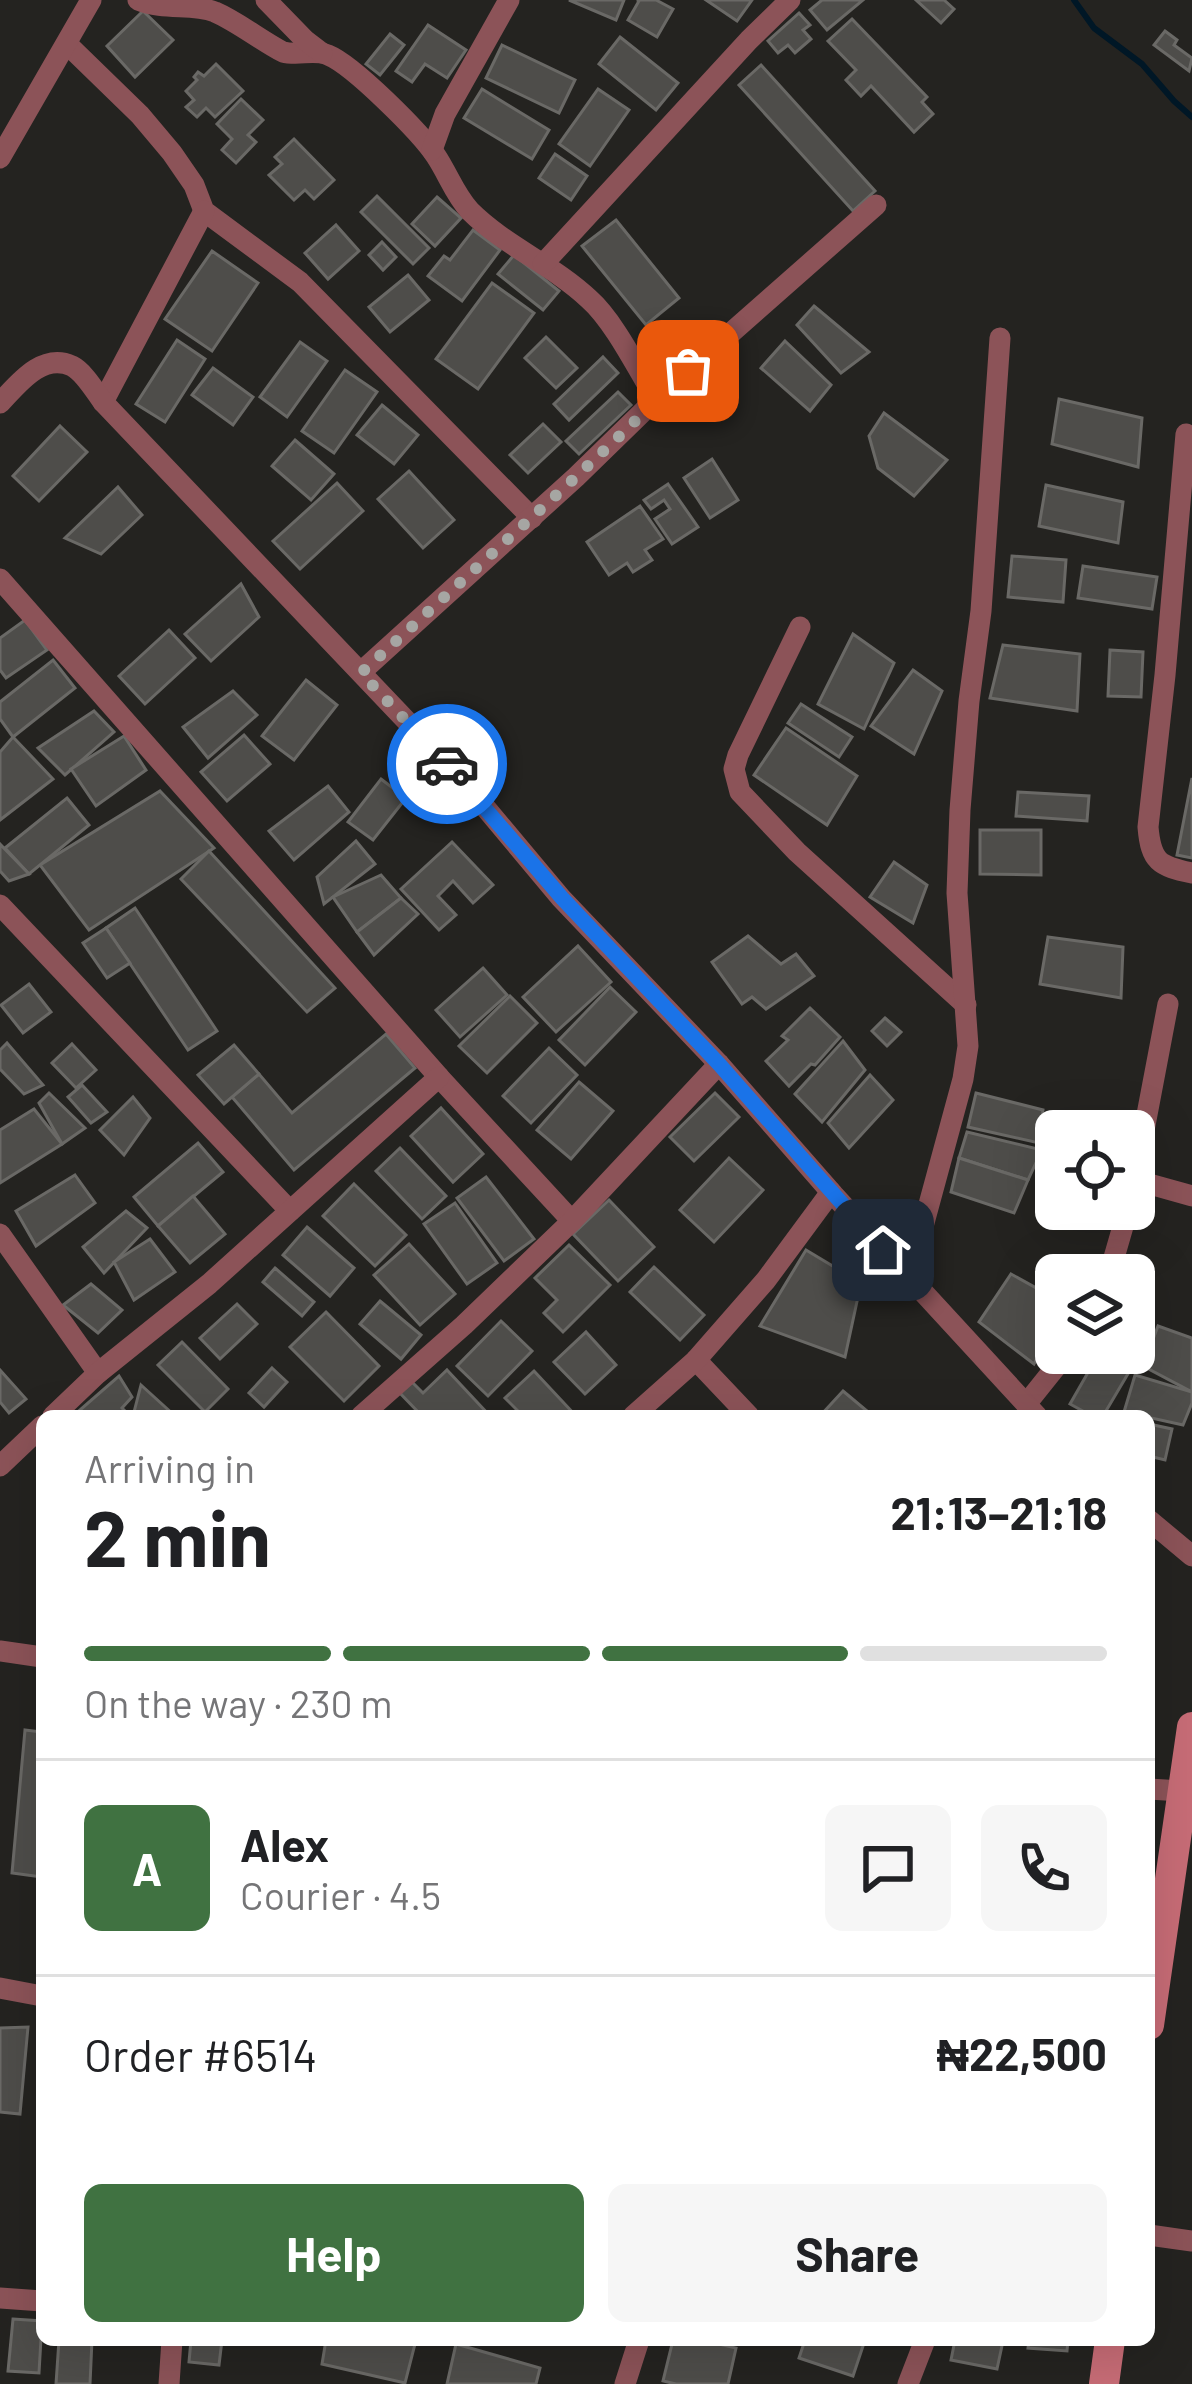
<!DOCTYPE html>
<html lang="en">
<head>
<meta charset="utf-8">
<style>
  :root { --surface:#fff; --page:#f6f6f6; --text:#202124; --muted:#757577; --line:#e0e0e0; --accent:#407241 }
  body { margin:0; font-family:Barlow,sans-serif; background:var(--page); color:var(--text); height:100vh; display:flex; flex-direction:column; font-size:45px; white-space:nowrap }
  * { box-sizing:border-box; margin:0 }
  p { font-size:39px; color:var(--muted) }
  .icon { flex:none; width:66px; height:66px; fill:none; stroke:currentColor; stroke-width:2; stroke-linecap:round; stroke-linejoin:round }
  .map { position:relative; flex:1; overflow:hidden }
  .sheet { position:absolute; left:36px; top:1410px; width:1119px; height:936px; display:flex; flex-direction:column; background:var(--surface); border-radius:18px; box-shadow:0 12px 48px #0002 }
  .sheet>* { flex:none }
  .fabs { position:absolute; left:1035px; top:1110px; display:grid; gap:24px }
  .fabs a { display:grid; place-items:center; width:120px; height:120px; border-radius:18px; background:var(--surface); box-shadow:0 12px 48px #0002; font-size:60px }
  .pin { position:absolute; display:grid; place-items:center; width:102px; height:102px; color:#fff; margin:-51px; border-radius:24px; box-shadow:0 6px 18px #0006 }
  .courier { position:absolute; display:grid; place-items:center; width:120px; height:120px; margin:-60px; border:9px solid #1a73e8; border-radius:50%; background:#fff; color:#222; box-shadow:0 3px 15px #0007 }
  .overview em { font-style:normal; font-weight:700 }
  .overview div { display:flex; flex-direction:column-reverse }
  .overview { display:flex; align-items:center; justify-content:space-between; height:204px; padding:0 48px }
  h1 { font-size:78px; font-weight:700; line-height:90px }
  .bar { display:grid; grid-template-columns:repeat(4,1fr); gap:18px 12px; align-content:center; height:144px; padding:0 48px }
  .bar i { height:15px; border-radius:9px; background:var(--line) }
  .bar .active { background:var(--accent) }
  .bar p { grid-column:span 4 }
  .line { display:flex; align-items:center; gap:30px; padding:0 48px; border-top:3px solid var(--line) }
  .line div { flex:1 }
  .round { display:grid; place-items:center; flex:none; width:126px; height:126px; border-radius:18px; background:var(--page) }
  .cta { display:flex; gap:24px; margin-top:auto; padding:24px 48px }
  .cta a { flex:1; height:138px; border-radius:18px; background:var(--accent); color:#fff; font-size:48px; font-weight:700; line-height:138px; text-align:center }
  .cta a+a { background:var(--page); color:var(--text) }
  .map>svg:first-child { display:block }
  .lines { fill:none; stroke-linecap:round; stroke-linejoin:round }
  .stream { stroke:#001726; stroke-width:6 }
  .building { fill:#4e4d4a; stroke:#6a6966; stroke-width:3 }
  .minor { stroke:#8c5358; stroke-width:21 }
  .secondary { stroke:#c76c76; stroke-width:30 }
  .done { stroke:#a6a6a3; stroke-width:12; stroke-dasharray:0 21.6 }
  .route { stroke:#1a73e8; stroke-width:15 }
</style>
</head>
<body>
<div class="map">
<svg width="1192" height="2384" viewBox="0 0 1192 2384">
  <rect width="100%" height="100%" fill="#242320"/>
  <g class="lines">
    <path class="stream" d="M1074,0L1094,28L1142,64L1174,101L1192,117"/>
  </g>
  <g class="building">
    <path d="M569,0H624L616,20Z"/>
    <path d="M637,0H656L673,9L657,37L628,20L639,1Z"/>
    <path d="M706,0H752L737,21Z"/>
    <path d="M822,0H863L827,30L810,10Z"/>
    <path d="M916,0H944L954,9L941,23Z"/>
    <path d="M143,11L173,40L135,77L107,46Z"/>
    <path d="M799,13L810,25L803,30L811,39L795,53L788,45L778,53L768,41Z"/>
    <path d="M852,19L927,97L922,102L933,114L914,132L871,86L861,96L846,80L856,70L828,41Z"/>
    <path d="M428,25L466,50L447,78L425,64L412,82L396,71Z"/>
    <path d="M1165,31L1177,40L1174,45L1192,58L1189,71L1154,45Z"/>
    <path d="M390,34L404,45L380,75L366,64Z"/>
    <path d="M620,37L678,83L656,110L599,64Z"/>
    <path d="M502,45L575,80L559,113L486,78Z"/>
    <path d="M216,64L243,91L215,117L206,108L197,117L186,107L194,100L186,91L197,80L194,77L198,72L204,76Z"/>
    <path d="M761,65L875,191L853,211L739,85Z"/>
    <path d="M482,89L549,130L532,159L464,118Z"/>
    <path d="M598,89L629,110L590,166L559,144Z"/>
    <path d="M241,99L263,120L248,135L256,142L236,163L222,150L232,139L217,124Z"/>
    <path d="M294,139L334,180L314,199L305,190L294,200L269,175L282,164L275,157Z"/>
    <path d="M555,154L587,176L571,200L539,178Z"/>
    <path d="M377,196L429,248L413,264L361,212Z"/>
    <path d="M437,197L461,218L435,246L412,224Z"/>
    <path d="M616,220L679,298L646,325L582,246Z"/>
    <path d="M336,225L359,251L328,279L305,253Z"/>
    <path d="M473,230L500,250L462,301L428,276L444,256L450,260Z"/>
    <path d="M382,242L396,257L383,270L369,255Z"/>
    <path d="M212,251L258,283L212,351L165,319Z"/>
    <path d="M514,255L559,291L543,310L498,274Z"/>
    <path d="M408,275L429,300L390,332L369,307Z"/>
    <path d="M492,283L534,313L478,389L436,359Z"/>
    <path d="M814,306L869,352L841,373L797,325Z"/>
    <path d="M546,337L577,368L556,388L525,358Z"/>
    <path d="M177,340L205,359L165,422L136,404Z"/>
    <path d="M785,341L831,385L810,411L761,368Z"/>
    <path d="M300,342L327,361L287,417L260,397Z"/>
    <path d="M603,357L618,373L569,420L554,404Z"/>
    <path d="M213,368L253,397L233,425L192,395Z"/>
    <path d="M345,370L377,392L334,453L302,431Z"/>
    <path d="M618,392L631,405L579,454L566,441Z"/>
    <path d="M1059,399L1142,418L1138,467L1052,444Z"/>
    <path d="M382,405L418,435L394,464L357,435Z"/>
    <path d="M884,413L947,460L914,496L878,468L869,436Z"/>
    <path d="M543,424L561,442L528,473L510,455Z"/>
    <path d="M60,426L87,452L39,501L13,476Z"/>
    <path d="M295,440L334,474L311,500L272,466Z"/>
    <path d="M712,459L738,500L710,518L684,478Z"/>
    <path d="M409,471L454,520L423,548L378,499Z"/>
    <path d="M337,483L363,511L300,569L273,541Z"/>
    <path d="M668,484L698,527L672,544L655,519L670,509L664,500L651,509L644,500Z"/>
    <path d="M1046,485L1123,502L1118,543L1039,526Z"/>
    <path d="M118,487L142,515L101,554L65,538Z"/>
    <path d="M640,506L663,539L645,550L652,560L633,572L627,563L609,575L587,542Z"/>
    <path d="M1012,556L1066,560L1063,602L1008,597Z"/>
    <path d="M1083,566L1157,577L1152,609L1078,598Z"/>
    <path d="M241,584L259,617L211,661L185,634Z"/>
    <path d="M25,620L47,650L6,678L0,670V638Z"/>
    <path d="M169,630L195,658L145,704L119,676Z"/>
    <path d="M853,634L894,663L864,729L818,704Z"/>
    <path d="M1003,645L1080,654L1077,711L990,698Z"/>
    <path d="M1110,650L1143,652L1141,697L1108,696Z"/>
    <path d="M53,660L75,688L13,737L0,719V702Z"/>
    <path d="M913,670L942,691L914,754L871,726Z"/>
    <path d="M306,680L337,705L294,760L262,736Z"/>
    <path d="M233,691L257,715L208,758L183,727Z"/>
    <path d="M801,704L852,737L839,757L788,723Z"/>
    <path d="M94,711L114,732L65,775L38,748Z"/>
    <path d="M786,728L857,776L827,825L754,775Z"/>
    <path d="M244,735L270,764L227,801L201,772Z"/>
    <path d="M124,736L146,770L96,806L71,769Z"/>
    <path d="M13,737L53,779L0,820V752Z"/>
    <path d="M1192,778V858L1177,855Z"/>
    <path d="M381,779L406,798L373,840L348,822Z"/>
    <path d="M328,786L349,812L294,860L269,831Z"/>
    <path d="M160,791L214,848L89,930L40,865Z"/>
    <path d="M1018,792L1089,796L1087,821L1016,816Z"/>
    <path d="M67,798L89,825L29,874L5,848Z"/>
    <path d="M980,830H1041V875L980,874Z"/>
    <path d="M356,841L375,864L324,904L317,877Z"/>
    <path d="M452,842L493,885L473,903L453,881L438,896L456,915L439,930L401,889Z"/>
    <path d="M0,844L29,874L9,881L0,871Z"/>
    <path d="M209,851L335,988L307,1012L181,879Z"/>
    <path d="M894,862L927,885L913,923L870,897Z"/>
    <path d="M381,875L401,898L357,932L333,897Z"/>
    <path d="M401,898L418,914L374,955L357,932Z"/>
    <path d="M135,908L217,1031L188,1050L106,928Z"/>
    <path d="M106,928L130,963L107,978L83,943Z"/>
    <path d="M748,936L781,964L796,954L814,976L766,1009L752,997L742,1004L712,962Z"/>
    <path d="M1048,937L1123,947L1121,998L1040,984Z"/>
    <path d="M578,946L611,982L556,1032L523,997Z"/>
    <path d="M483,968L507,995L460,1037L436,1010Z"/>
    <path d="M29,984L51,1012L23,1033L1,1005Z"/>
    <path d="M610,987L636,1012L585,1065L559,1040Z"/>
    <path d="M510,996L537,1023L487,1073L459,1046Z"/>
    <path d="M810,1008L840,1037L815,1065L811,1064L789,1086L766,1061L788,1040L782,1036Z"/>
    <path d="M885,1018L901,1032L887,1046L872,1031Z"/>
    <path d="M386,1034L415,1068L294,1170L232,1097L259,1074L292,1113Z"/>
    <path d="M843,1041L865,1070L822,1122L795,1094Z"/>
    <path d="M7,1043L43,1085L24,1094L0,1069V1050Z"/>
    <path d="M72,1044L96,1070L76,1088L52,1063Z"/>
    <path d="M234,1045L259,1074L224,1104L198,1075Z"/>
    <path d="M549,1048L577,1075L531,1123L503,1096Z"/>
    <path d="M870,1075L893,1100L849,1148L828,1123Z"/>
    <path d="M579,1082L613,1111L571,1159L537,1130Z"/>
    <path d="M82,1085L107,1112L91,1123L68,1097Z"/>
    <path d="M49,1093L85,1128L62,1144L39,1103Z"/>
    <path d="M715,1093L739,1117L694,1161L670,1137Z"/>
    <path d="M976,1093L1043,1110L1039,1143L968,1127Z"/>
    <path d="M133,1097L150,1118L124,1155L100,1130Z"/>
    <path d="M441,1108L483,1154L453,1182L411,1136Z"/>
    <path d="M34,1109L62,1144L0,1183V1130Z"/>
    <path d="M967,1132L1042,1150L1028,1180L959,1158Z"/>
    <path d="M198,1143L223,1172L158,1226L134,1197Z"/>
    <path d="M400,1148L446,1196L422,1219L376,1171Z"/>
    <path d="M729,1158L763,1190L714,1242L680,1210Z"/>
    <path d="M959,1158L1028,1180L1014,1213L951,1192Z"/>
    <path d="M75,1175L95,1203L36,1246L16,1211Z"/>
    <path d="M486,1177L534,1239L504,1261L457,1198Z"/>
    <path d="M354,1184L406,1235L375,1266L323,1216Z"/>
    <path d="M193,1196L225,1234L190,1263L158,1226Z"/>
    <path d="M609,1200L654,1247L618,1281L573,1234Z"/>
    <path d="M455,1203L497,1263L467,1284L424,1224Z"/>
    <path d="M126,1211L147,1228L104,1273L83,1247Z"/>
    <path d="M307,1227L354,1268L330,1296L283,1255Z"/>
    <path d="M150,1239L175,1272L134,1300L114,1262Z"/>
    <path d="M409,1244L455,1294L420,1325L374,1275Z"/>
    <path d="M569,1245L610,1285L563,1332L544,1313L557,1300L535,1278Z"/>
    <path d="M806,1250L861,1283L845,1357L760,1326Z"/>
    <path d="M654,1267L704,1315L680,1340L630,1292Z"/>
    <path d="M275,1268L314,1302L302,1316L263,1282Z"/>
    <path d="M1011,1274L1056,1299V1325L1034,1364L979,1322Z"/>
    <path d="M91,1284L122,1310L98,1333L63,1305Z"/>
    <path d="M380,1301L421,1335L401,1359L360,1324Z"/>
    <path d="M237,1304L257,1324L220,1359L200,1338Z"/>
    <path d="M326,1312L379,1366L344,1401L290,1347Z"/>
    <path d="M501,1321L532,1351L488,1396L457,1366Z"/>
    <path d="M1158,1326L1192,1338V1392L1143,1366Z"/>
    <path d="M586,1332L616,1365L585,1394L554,1362Z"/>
    <path d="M182,1342L228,1389L205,1412L158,1365Z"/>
    <path d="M1098,1355L1129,1372L1103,1416H1092L1070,1404Z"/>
    <path d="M272,1368L287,1382L264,1407L249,1393Z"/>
    <path d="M0,1370L26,1399L9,1413L0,1402Z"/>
    <path d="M447,1370L490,1416H422L397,1390L409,1379L423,1393Z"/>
    <path d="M534,1371L576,1416H523L505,1398Z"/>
    <path d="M1135,1375L1192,1392V1403L1183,1425L1124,1412Z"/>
    <path d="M119,1376L132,1397L122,1408L130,1416H73Z"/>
    <path d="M141,1385L175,1416H133Z"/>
    <path d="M843,1391L873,1416H820Z"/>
    <path d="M1149,1424L1172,1429L1165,1460L1149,1456Z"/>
    <path d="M25,1730L42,1732V1877L12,1873Z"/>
    <path d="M28,2027L20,2114L0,2112V2028Z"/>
    <path d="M13,2319L42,2321L39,2373L8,2371Z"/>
    <path d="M59,2340H92L90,2384H56Z"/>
    <path d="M191,2340H222L219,2365L189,2362Z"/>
    <path d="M326,2340H416L405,2383L322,2364Z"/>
    <path d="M673,2340H702L736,2348L728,2384H676L663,2381Z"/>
    <path d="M805,2340H865L853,2376L799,2358Z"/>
    <path d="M955,2340L1003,2341L997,2369L951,2360Z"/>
    <path d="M1029,2340H1068L1067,2351L1028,2348Z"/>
    <path d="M456,2344L540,2368L536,2384H447Z"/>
  </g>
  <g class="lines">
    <g class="minor">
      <path d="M138,0C165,11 191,3 215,12C238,22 260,40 283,52C298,56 315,49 328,55C353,65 421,133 436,156C448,174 455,195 470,211C505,246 553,265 589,299C614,321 638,370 656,399"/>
      <path d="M266,0L305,40L322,53"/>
      <path d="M67,44L140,115L172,153L194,185L204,211L300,282L532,518"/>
      <path d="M432,150L445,114L509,0"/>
      <path d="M0,158L91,0"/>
      <path d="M543,264L749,40L790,0"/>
      <path d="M103,402L204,211"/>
      <path d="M0,403C18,384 42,352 72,366C84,372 95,391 103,402L459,776L561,898L719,1064"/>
      <path d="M1186,434L1165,675L1148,827C1151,862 1159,866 1192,873"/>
      <path d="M0,579L439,1077L572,1221"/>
      <path d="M800,627L738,755L734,769L740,792L797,852L966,1005"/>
      <path d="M361,672L576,477L656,399L876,205"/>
      <path d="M0,905L290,1211"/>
      <path d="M1135,1180L1192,1196"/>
      <path d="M1134,1183L1168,1004"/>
      <path d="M0,1234L98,1373"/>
      <path d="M1109,1275L1128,1209"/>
      <path d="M909,1278L963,1079L968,1046L957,893L960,810L969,701L981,611L1000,338"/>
      <path d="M696,1360L749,1416"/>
      <path d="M1027,1403L1067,1353"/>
      <path d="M53,1416L98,1373L209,1284L439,1077"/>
      <path d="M361,1416L464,1325L572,1221L719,1064L831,1192L1037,1416"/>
      <path d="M633,1416L696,1360L766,1280L831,1192"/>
      <path d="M0,1466L42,1426"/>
      <path d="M1149,1520L1192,1556"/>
      <path d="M0,1651L42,1657"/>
      <path d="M1149,1789L1181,1791"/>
      <path d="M0,1988L42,1996"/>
      <path d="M1149,2235L1192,2241"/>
      <path d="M0,2298L42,2301"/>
      <path d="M169,2384L172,2340"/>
      <path d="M625,2384L639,2340"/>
      <path d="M908,2384L925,2340"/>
    </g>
    <g class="secondary">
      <path d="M1149,2025L1192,1727"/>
      <path d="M1104,2384L1110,2340"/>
    </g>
  </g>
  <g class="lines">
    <path class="done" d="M447,764L361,673L576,477L688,371"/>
    <path class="route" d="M447,764L562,898L719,1064L883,1250"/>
  </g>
</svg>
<div class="fabs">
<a><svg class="icon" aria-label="locate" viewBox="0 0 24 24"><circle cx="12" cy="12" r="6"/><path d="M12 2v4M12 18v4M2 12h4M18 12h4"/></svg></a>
<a><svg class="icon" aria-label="layers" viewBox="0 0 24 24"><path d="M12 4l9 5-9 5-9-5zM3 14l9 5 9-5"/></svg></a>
</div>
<div class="pin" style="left:688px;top:371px;background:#ea580c"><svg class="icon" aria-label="bag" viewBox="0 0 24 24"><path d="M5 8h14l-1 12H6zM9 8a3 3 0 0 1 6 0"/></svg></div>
<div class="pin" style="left:883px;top:1250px;background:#1f2937"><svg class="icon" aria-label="home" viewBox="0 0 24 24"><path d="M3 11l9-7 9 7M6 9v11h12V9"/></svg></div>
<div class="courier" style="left:447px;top:764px"><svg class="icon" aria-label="car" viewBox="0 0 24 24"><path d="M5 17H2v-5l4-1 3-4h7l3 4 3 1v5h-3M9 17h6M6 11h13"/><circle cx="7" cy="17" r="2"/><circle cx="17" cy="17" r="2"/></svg></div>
<section class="sheet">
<div class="overview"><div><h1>2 min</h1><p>Arriving in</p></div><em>21:13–21:18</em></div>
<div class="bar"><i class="active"></i><i class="active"></i><i class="active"></i><i></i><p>On the way · 230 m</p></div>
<div class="line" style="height:216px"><b class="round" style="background:var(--accent);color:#fff">A</b><div><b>Alex</b><p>Courier · 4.5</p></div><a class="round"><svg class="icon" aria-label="chat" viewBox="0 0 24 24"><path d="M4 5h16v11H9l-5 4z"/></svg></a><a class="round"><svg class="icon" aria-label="phone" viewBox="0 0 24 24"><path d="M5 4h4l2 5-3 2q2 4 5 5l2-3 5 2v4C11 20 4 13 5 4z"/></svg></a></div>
<div class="line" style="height:156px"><div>Order #6514</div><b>₦22,500</b></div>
<div class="cta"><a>Help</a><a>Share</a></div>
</section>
</div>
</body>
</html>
